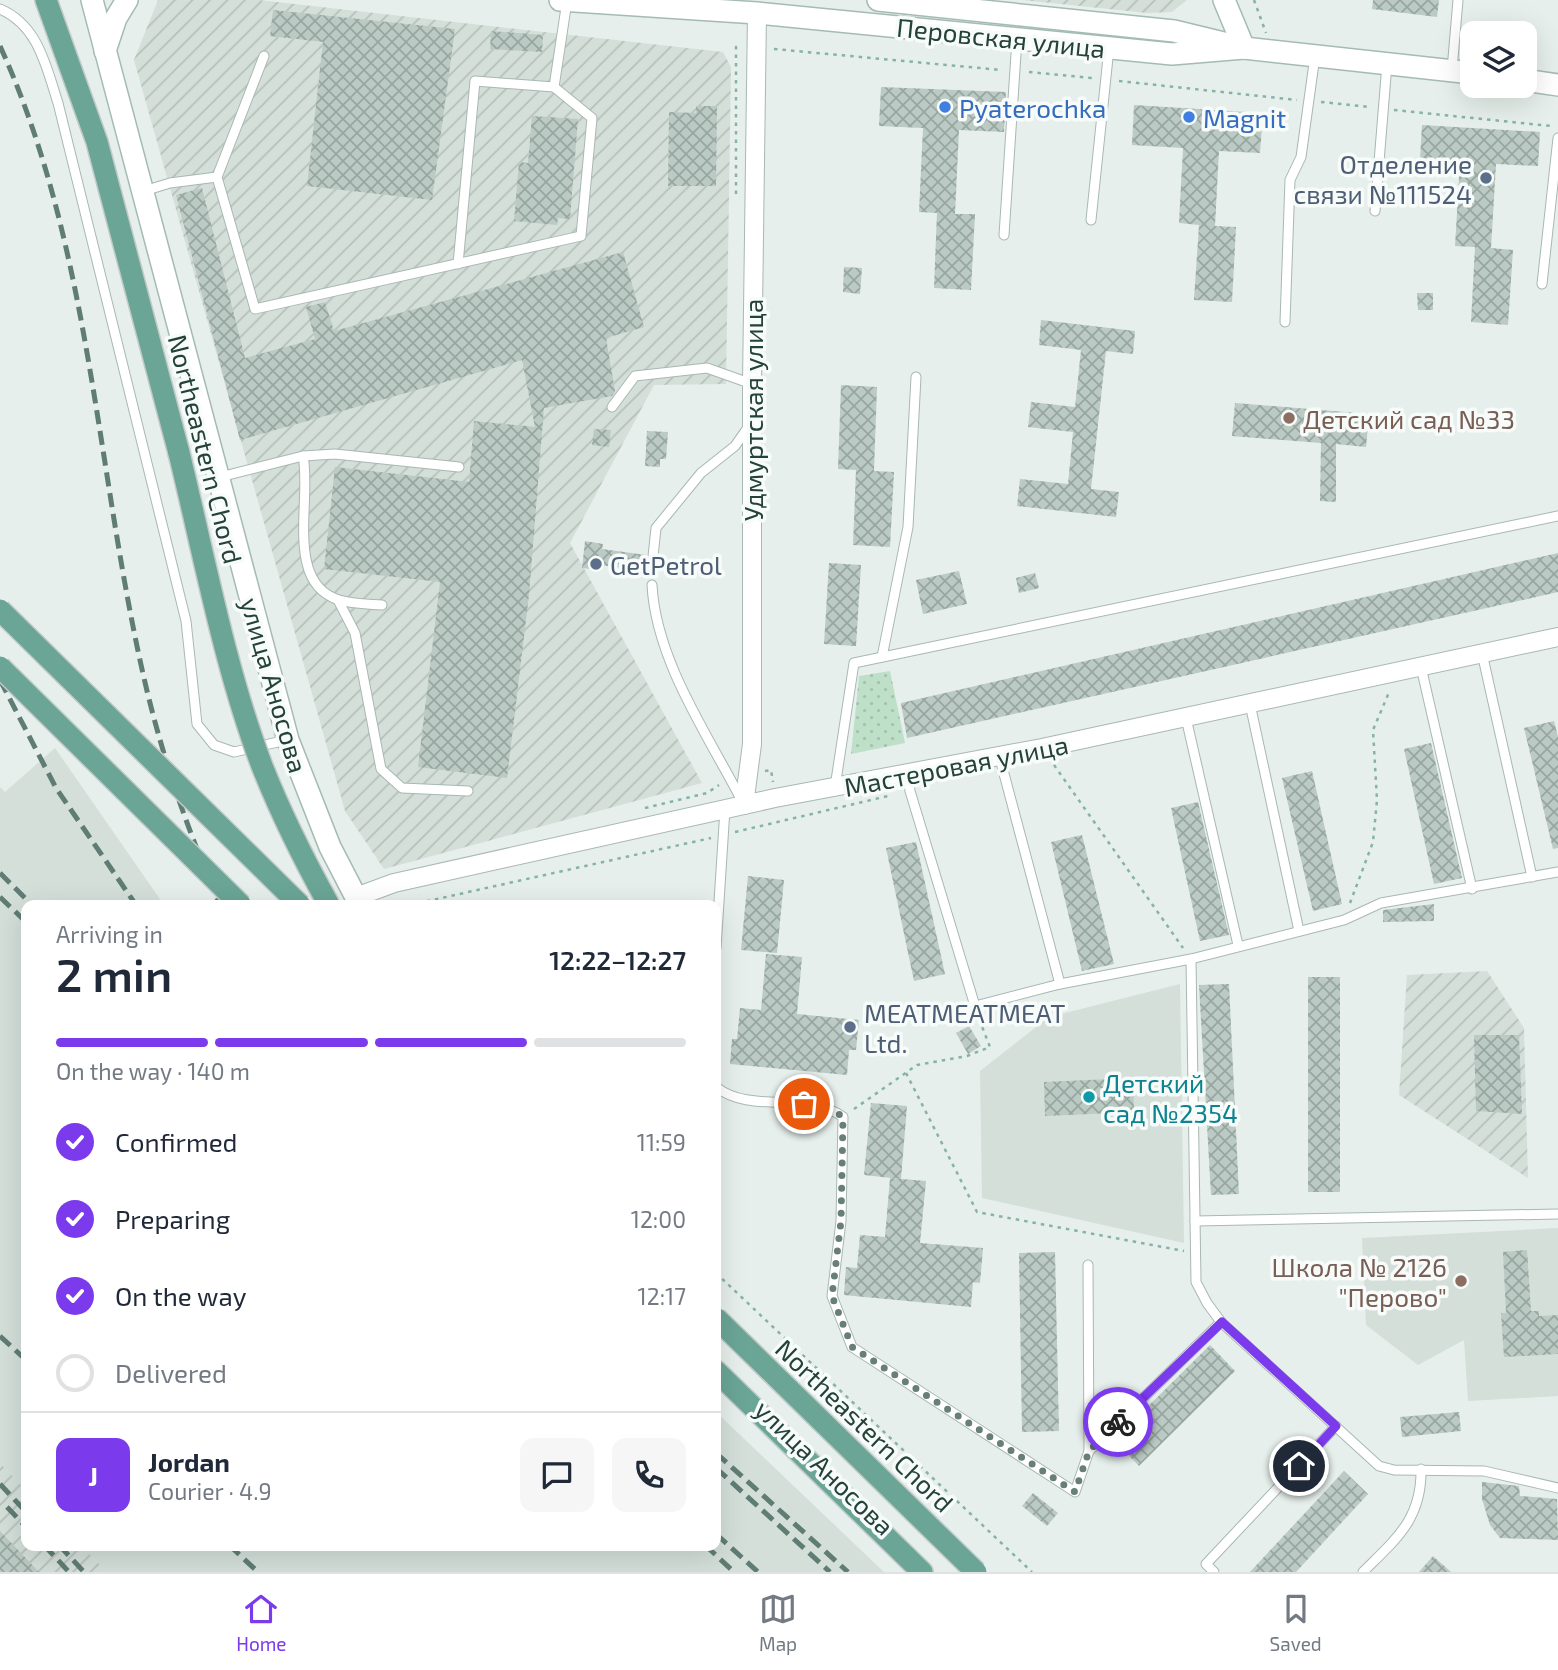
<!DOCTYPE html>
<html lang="en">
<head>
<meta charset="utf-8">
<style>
  :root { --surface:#fff; --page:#f6f6f7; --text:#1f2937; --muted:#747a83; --line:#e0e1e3; --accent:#7c3aed }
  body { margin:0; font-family:"Exo 2",sans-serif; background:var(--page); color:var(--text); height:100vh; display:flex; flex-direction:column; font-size:26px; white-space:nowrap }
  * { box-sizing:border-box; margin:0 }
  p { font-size:23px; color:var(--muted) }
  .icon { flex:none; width:38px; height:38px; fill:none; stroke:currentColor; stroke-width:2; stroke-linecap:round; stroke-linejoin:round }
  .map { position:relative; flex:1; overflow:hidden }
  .drawer { position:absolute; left:21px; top:900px; width:700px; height:651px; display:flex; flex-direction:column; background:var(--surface); border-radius:14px; box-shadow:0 7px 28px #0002 }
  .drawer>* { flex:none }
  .buttons { position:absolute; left:1460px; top:21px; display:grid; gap:14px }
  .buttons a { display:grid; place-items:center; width:77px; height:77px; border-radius:14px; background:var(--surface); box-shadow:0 7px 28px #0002; font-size:35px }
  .pin { position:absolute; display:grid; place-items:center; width:60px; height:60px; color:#fff; margin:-30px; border:4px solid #fff; border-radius:50%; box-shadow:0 2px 7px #0007 }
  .courier { position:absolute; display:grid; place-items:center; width:70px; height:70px; margin:-35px; border:5px solid #7c3aed; border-radius:50%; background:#fff; color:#222; box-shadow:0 2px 9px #0007 }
  .overview em { font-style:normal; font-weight:600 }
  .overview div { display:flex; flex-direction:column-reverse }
  .overview { display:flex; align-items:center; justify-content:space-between; height:119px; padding:0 35px }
  h1 { font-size:46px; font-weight:600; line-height:52px }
  .bar { display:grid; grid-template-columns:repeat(4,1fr); gap:10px 7px; align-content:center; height:84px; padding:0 35px }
  .bar i { height:9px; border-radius:5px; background:var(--line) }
  .bar .selected { background:var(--accent) }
  .bar p { grid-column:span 4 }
  .line { display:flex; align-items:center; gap:18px; padding:0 35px; border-top:2px solid var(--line) }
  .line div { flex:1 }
  .round { display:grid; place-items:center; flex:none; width:74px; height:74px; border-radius:14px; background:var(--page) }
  ol { padding:0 35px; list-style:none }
  li { display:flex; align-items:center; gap:21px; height:77px }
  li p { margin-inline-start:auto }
  li .icon { padding:7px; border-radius:50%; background:var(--accent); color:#fff; stroke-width:4 }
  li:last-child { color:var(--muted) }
  li i { width:38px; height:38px; border:4px solid var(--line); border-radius:50% }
  .menu { display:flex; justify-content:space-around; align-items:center; height:98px; border-top:2px solid var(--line); background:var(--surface); font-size:19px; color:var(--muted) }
  .menu a { display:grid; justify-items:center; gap:4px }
  .menu .selected { color:var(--accent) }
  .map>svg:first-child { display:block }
  .built { fill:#d4dfda }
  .industrial { fill:url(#industrial-furrows) }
  .grass { fill:url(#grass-dots) }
  .building { fill:url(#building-cross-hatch) }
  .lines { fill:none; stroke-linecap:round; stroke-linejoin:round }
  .lane-casing { stroke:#a8b8b2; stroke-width:11 }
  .street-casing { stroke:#a8b8b2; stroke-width:20 }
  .secondary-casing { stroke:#a4bbb3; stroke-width:24 }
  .primary-casing { stroke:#c2cac8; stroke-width:24 }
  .path { stroke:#86b3a5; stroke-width:2.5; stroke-dasharray:3.5 5; stroke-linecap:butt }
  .lane { stroke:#fff; stroke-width:9 }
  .street { stroke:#fff; stroke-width:18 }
  .secondary { stroke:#fff; stroke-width:21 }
  .primary { stroke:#6aa596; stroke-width:21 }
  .rail { stroke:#5f7d75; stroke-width:5; stroke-dasharray:14 7; stroke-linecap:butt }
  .primary-bridge-casing { stroke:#c2cac8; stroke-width:24; stroke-linecap:butt }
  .primary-bridge { stroke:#6aa596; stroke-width:21 }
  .done { stroke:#687f78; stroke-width:7; stroke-dasharray:0 12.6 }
  .route { stroke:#7c3aed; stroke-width:9 }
  .shop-dot { fill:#3f7fe0; stroke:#f7fbf9; stroke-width:2.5 }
  .service-dot { fill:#5c6f8a; stroke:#f7fbf9; stroke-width:2.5 }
  .education-dot { fill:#8d6e63; stroke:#f7fbf9; stroke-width:2.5 }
  .culture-dot { fill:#0f9aa8; stroke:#f7fbf9; stroke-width:2.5 }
  .labels { text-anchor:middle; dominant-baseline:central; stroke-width:7; stroke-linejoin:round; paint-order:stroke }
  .street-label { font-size:26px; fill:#24423a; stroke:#f7fbf9 }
  .shop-label { font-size:26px; fill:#366cbe; stroke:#f7fbf9; text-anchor:start }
  .service-label { font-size:26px; fill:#4e5e75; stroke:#f7fbf9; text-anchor:start }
  .education-label { font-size:26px; fill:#785e54; stroke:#f7fbf9; text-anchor:start }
  .culture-label { font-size:26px; fill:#0d838f; stroke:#f7fbf9; text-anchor:start }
</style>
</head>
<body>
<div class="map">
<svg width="1558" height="1572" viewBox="0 0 1558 1572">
  <defs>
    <pattern id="industrial-furrows" width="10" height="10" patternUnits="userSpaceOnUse" patternTransform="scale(1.75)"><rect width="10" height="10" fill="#d4dfda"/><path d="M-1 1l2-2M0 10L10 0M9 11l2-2" fill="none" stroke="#b6c1bc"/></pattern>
    <pattern id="grass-dots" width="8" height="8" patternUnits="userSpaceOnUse" patternTransform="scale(1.75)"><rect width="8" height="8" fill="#bfe0c8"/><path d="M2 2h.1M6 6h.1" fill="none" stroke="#a4c1ad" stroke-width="1.8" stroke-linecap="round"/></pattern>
    <pattern id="building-cross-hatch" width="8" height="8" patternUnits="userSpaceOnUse" patternTransform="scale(1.75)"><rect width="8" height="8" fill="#bbcac4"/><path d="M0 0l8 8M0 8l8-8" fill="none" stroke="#98a6a0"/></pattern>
  </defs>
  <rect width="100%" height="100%" fill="#e6efeb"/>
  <g class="built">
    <path d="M55,748L164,905H26V1490L0,1463V787L5,792Z"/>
    <path d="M1180,984L1184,1243L982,1198L980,1071L1049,1017Z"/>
    <path d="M1558,1228V1396L1468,1401L1464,1340L1418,1365L1366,1325L1362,1238Z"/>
    <path d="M716,1412L884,1572H107L81,1545H716Z"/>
  </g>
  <g class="industrial">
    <path d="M158,0H259L723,52L731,67L726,384L654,385L570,543L702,783L384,869L345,811L134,60Z"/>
    <path d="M1022,0H1187L1172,12L1147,13Z"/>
    <path d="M1487,971L1524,1028L1528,1178L1399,1095L1407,975Z"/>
    <path d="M0,1463L26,1490V1545H81L107,1572H0Z"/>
  </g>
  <path class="grass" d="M890,671L905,743L851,754L859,676Z"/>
  <g class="building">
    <path d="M1373,0H1439L1437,17L1372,9Z"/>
    <path d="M273,10L455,29L432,200L307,186L323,42L270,36Z"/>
    <path d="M491,31L543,35L542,52L490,49Z"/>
    <path d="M881,87L1006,92L1004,132L959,130L955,214H975L971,290L934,288L937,213L919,212L923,128L879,126Z"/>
    <path d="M1134,105L1263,113L1260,153L1219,151L1215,226L1236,227L1232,302L1194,300L1199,225L1179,223L1183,148L1132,145Z"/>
    <path d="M696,106H717L716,186H668L669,112L696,113Z"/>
    <path d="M532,116L578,119L570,219L558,218L557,225L514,221L519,162L528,163Z"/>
    <path d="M1422,125L1540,132L1538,166L1496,164L1491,248L1513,250L1508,325L1471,322L1475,247L1455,246L1460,162L1420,159Z"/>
    <path d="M202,188L245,358L315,339L306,307L325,302L334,331L623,252L644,327L606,338L615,391L612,396L544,408L529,595L507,778L418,767L440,582L324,569L335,467L469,482L474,421L535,427L522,360L240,440L176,195Z"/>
    <path d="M844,267L862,268L860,294L843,292Z"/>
    <path d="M1417,293H1433V310H1418Z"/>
    <path d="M1041,320L1135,331L1133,354L1106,351L1091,489L1119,492L1116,517L1017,506L1020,479L1068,484L1073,432L1028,427L1031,402L1075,407L1081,350L1039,345Z"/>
    <path d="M841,385L877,387L874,471L894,472L890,547L853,545L856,470L838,469Z"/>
    <path d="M1235,403L1369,414L1366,447L1336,444V502L1320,501L1321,443L1232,436Z"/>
    <path d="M594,429L611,430L609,447L592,445Z"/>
    <path d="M647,431L668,432L666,459H660V467L645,466Z"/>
    <path d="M585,541L603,544L602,549L646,555L648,572L600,565L599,570L582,568Z"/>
    <path d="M1558,553V592L907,738L901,703Z"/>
    <path d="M829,563L861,565L856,646L824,644Z"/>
    <path d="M959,571L967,604L923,614L916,580Z"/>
    <path d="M1035,573L1039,588L1019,593L1016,578Z"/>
    <path d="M1554,721L1558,737V848L1553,849L1524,728Z"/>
    <path d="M1431,743L1462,878L1434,884L1404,749Z"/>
    <path d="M1312,771L1342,904L1313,911L1282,778Z"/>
    <path d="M1198,802L1229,935L1200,941L1171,808Z"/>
    <path d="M1082,835L1114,964L1082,971L1051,842Z"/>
    <path d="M916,842L945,974L914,981L886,848Z"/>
    <path d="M748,876L784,880L777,953L741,950Z"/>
    <path d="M1434,904V921L1383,922V910Z"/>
    <path d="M766,954L802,957L797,1014L859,1020L856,1050H849L847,1075L730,1064L732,1039H737L740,1008L761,1010Z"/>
    <rect x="1308" y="977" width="32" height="215"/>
    <path d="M1229,984L1239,1194L1211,1195L1199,985Z"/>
    <path d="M969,1026L981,1046L968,1054L956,1033Z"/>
    <path d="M1474,1035H1519L1522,1114L1476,1111Z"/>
    <path d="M1133,1078L1134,1112L1045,1116L1044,1082Z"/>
    <path d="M871,1103L907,1106L901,1179L864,1175Z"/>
    <path d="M890,1178L926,1181L920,1243L983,1248L980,1283L973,1282L971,1307L844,1295L846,1267L857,1268L860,1235L885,1237Z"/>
    <path d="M1527,1250L1531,1311H1539V1316L1558,1315V1354L1504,1357L1501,1313H1506L1503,1252Z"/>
    <path d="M1055,1252L1059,1431L1022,1432L1019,1253Z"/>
    <path d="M1210,1345L1235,1371L1139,1466L1114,1440Z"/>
    <path d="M1459,1412L1461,1431L1402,1437L1400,1417Z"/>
    <path d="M1344,1471L1368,1494L1296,1572H1250Z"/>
    <path d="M1482,1482L1519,1486L1520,1496L1557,1499L1558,1540L1500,1538L1490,1525L1482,1499Z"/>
    <path d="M1033,1493L1058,1513L1047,1526L1022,1506Z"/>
    <path d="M0,1531L39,1572H0Z"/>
    <path d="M1433,1556L1451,1572H1419Z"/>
  </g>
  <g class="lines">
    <defs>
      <g id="lane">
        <path d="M0,9C38,25 46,66 58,103L186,621L197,724L214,745L234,752L287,740"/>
        <path d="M1452,70L1458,0"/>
        <path d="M217,177L255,309L581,236L592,118L554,87"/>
        <path d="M144,191L170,183L217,177L264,56"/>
        <path d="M1375,211L1387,64"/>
        <path d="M1091,220L1109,48"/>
        <path d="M1004,235L1017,39"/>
        <path d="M458,264L475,81L554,87L567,1"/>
        <path d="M1542,284L1558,138"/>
        <path d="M1285,322L1290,180L1301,157L1315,56"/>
        <path d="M612,407L635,376L707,368L752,384"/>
        <path d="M303,456L335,454L459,467"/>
        <path d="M220,477L303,456C312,499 284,583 339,600C352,604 369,604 382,605"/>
        <path d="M652,566L656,528L701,473L735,446L749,426"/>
        <path d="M652,585C656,661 708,735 742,801"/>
        <path d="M338,600L355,633L381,769L402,788L468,791"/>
        <path d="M1482,653L1532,877"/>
        <path d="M882,657L908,527L916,377"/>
        <path d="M1421,667L1472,889"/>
        <path d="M1250,704L1299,931"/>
        <path d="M1186,718L1238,945"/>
        <path d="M999,755L1060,984"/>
        <path d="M908,772L910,791L975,1006L1060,984L1191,959L1344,920L1381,903L1558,872"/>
        <path d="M835,787L854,663L1558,516"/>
        <path d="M716,948L725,809"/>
        <path d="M716,1087C752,1115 806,1090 843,1117L841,1221L832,1296L852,1347L1075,1492L1089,1451L1221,1322L1207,1303L1196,1282L1191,959"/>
        <path d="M1195,1221L1558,1214"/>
        <path d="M1088,1265L1089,1451"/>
        <path d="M1221,1322L1379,1466L1394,1470L1484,1471L1558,1488"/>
        <path d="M1214,1572L1206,1564L1336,1426"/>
        <path d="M1363,1572C1396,1539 1422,1519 1421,1469"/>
      </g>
      <g id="street">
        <path d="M744,805L752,744V384L757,13"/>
        <path d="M356,897L394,883L775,798L1042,748L1558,637"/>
      </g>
      <g id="secondary">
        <path d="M92,0L288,740L330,847L360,905"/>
        <path d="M560,0L757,13L1172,54L1244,48"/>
        <path d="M878,0L1174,31L1244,48L1472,73"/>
        <path d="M1224,0L1244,48"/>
        <path d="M105,51L116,18L127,0"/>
        <path d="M1524,80L1558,85"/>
      </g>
      <g id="primary">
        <path d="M46,0L97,142L179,453"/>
        <path d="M716,1371L922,1572"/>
      </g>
    </defs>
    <use href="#lane" class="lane-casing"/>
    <use href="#street" class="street-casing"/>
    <use href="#secondary" class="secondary-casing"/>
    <use href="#primary" class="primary-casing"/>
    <g class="path">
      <path d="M1254,0L1266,33"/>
      <path d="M774,49L1001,70"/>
      <path d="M1029,72L1092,78"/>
      <path d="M1119,81L1297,100"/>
      <path d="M1321,102L1370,107"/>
      <path d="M1394,110L1551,126"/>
      <path d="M736,194V47H740"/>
      <path d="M1054,765L1183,948"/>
      <path d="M765,771L771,770L773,782"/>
      <path d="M645,808L707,793L719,785"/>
      <path d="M735,832L888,796"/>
      <path d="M1350,903L1373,842L1377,800L1373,730L1390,690"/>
      <path d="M410,905L711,838"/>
      <path d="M906,1073L977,1212L1184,1251"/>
      <path d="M854,1109L917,1065L967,1056L990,1047L979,1019"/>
      <path d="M716,1273L1032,1572"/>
    </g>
    <use href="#lane" class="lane"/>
    <use href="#street" class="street"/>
    <use href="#secondary" class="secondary"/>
    <use href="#primary" class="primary"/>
    <g class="rail">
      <path d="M0,46C93,250 96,480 148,695C166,768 190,836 220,905"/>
      <path d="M0,680L56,788L136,905"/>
      <path d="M0,873L32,905"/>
      <path d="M0,897L26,922"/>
      <path d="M0,1336L26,1360"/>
      <path d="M716,1453L848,1572"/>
      <path d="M716,1468L830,1572"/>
      <path d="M0,1484L26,1512"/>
      <path d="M7,1507L26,1527"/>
      <path d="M716,1534L758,1572"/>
      <path d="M44,1545L69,1572"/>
      <path d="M59,1545L84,1572"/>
      <path d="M229,1545L258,1572"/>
      <path d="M705,1545L734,1572"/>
    </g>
    <defs>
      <g id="primary-bridge">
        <path d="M179,453C204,555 225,669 262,766C281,814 304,860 329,905"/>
        <path d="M0,610L300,905"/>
        <path d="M0,667L241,905"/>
        <path d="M716,1318L976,1572"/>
      </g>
    </defs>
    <use href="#primary-bridge" class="primary-bridge-casing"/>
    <use href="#primary-bridge" class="primary-bridge"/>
  </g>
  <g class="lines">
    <path class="done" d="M804,1104L828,1107L843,1117L841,1221L832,1296L852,1347L1075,1492L1089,1451L1118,1422"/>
    <path class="route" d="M1118,1422L1222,1322L1336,1426L1299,1466"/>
  </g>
  <g class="shop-dot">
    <circle cx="945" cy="107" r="7"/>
    <circle cx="1189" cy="117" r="7"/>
  </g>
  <g class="service-dot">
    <circle cx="1486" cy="178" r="7"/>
    <circle cx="596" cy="564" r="7"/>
    <circle cx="850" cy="1027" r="7"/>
  </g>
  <g class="education-dot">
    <circle cx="1289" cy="418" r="7"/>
    <circle cx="1461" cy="1281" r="7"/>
  </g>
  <circle class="culture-dot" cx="1089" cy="1097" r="7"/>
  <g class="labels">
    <g class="street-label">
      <text transform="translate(1001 37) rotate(6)">Перовская улица</text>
      <text transform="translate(752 410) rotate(-90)">Удмуртская улица</text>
      <text transform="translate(206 449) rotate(76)">Northeastern Chord</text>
      <text transform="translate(275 685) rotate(74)">улица Аносова</text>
      <text transform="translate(956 765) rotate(-11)">Мастеровая улица</text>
      <text transform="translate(865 1425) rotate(44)">Northeastern Chord</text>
      <text transform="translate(825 1467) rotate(44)">улица Аносова</text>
    </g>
    <g class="shop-label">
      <text x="959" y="107">Pyaterochka</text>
      <text x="1203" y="117">Magnit</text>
    </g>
    <g class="service-label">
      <text x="1472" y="163" text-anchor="end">Отделение<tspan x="1472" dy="30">связи №111524</tspan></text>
      <text x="610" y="564">GetPetrol</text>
      <text x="864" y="1012">MEATMEATMEAT<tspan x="864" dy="30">Ltd.</tspan></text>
    </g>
    <g class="education-label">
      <text x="1303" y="418">Детский сад №33</text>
      <text x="1447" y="1266" text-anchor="end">Школа № 2126<tspan x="1447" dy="30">"Перово"</tspan></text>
    </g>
    <g class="culture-label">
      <text x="1103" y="1082">Детский<tspan x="1103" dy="30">сад №2354</tspan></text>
    </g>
  </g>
</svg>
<div class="buttons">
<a><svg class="icon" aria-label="layers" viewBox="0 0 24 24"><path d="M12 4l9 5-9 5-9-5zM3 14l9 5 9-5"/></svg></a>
</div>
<div class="pin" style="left:804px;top:1104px;background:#ea580c"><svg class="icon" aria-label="bag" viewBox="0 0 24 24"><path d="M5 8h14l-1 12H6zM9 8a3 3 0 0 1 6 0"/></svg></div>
<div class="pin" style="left:1299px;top:1466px;background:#1f2937"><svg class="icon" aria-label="home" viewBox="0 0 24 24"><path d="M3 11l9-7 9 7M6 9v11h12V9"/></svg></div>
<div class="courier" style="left:1118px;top:1422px"><svg class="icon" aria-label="bike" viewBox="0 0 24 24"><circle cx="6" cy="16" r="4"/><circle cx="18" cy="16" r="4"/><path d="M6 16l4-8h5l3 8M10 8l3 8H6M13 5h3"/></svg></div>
<section class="drawer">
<div class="overview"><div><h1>2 min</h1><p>Arriving in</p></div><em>12:22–12:27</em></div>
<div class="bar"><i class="selected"></i><i class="selected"></i><i class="selected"></i><i></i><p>On the way · 140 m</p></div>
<ol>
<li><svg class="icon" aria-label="check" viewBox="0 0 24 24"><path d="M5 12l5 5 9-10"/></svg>Confirmed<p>11:59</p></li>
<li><svg class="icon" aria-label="check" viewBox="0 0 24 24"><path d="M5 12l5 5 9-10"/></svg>Preparing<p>12:00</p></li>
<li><svg class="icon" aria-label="check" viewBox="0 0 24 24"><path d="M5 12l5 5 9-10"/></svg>On the way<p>12:17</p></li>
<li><i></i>Delivered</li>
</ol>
<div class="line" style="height:126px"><b class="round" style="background:var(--accent);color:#fff">J</b><div><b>Jordan</b><p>Courier · 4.9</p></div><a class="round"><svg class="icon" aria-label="chat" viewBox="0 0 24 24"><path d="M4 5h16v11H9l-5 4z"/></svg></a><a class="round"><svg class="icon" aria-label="phone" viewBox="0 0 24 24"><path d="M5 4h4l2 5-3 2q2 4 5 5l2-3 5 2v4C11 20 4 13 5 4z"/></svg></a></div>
</section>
</div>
<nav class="menu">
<a class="selected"><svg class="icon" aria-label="home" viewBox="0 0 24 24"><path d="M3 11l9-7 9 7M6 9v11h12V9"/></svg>Home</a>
<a><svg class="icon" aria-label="map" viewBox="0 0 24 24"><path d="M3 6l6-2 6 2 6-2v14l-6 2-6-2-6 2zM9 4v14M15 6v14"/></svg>Map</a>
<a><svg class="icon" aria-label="saved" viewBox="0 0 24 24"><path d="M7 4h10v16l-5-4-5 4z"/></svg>Saved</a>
</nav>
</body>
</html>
